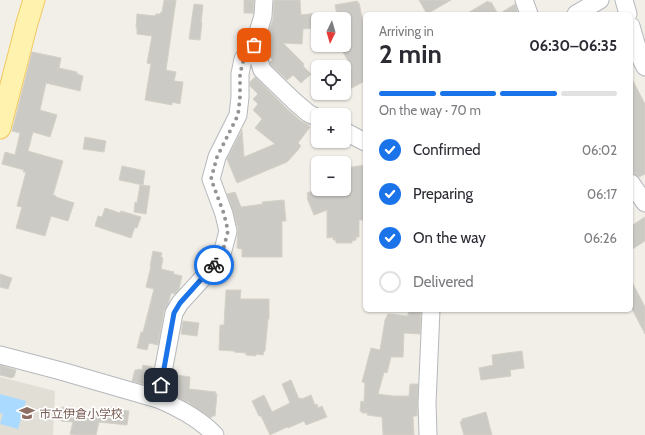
<!DOCTYPE html>
<html lang="en">
<head>
<meta charset="utf-8">
<style>
  :root { --surface:#fff; --page:#f7f7f7; --text:#2b2b33; --muted:#7c7c81; --line:#e1e1e2; --accent:#1a73e8 }
  body { margin:0; font-family:Cabin,"Noto Sans JP",sans-serif; background:var(--page); color:var(--text); height:100vh; display:flex; flex-direction:column; font-size:15px; white-space:nowrap }
  * { box-sizing:border-box; margin:0 }
  p { font-size:13px; color:var(--muted) }
  .icon { flex:none; width:22px; height:22px; fill:none; stroke:currentColor; stroke-width:2; stroke-linecap:round; stroke-linejoin:round }
  .map { position:relative; flex:1; overflow:hidden }
  .drawer { position:absolute; left:363px; top:12px; width:270px; height:300px; display:flex; flex-direction:column; background:var(--surface); border-radius:6px; box-shadow:0 1px 3px #0004 }
  .drawer>* { flex:none }
  .needle { width:26px; rotate:185deg }
  .controls { position:absolute; left:311px; top:12px; display:grid; gap:8px }
  .controls a { display:grid; place-items:center; width:40px; height:40px; border-radius:6px; background:var(--surface); box-shadow:0 1px 3px #0004; font-size:20px }
  .pin { position:absolute; display:grid; place-items:center; width:34px; height:34px; color:#fff; margin:-17px; border-radius:8px; box-shadow:0 2px 6px #0006 }
  .courier { position:absolute; display:grid; place-items:center; width:40px; height:40px; margin:-20px; border:3px solid #1a73e8; border-radius:50%; background:#fff; color:#222; box-shadow:0 1px 5px #0007 }
  .headline em { font-style:normal; font-weight:700 }
  .headline div { display:flex; flex-direction:column-reverse }
  .headline { display:flex; align-items:center; justify-content:space-between; height:68px; padding:0 16px }
  h1 { font-size:26px; font-weight:700; line-height:30px }
  .bar { display:grid; grid-template-columns:repeat(4,1fr); gap:6px 4px; align-content:center; height:48px; padding:0 16px }
  .bar i { height:5px; border-radius:3px; background:var(--line) }
  .bar .active { background:var(--accent) }
  .bar p { grid-column:span 4 }
  ol { padding:0 16px; list-style:none }
  li { display:flex; align-items:center; gap:12px; height:44px }
  li p { margin-inline-start:auto }
  li .icon { padding:4px; border-radius:50%; background:var(--accent); color:#fff; stroke-width:4 }
  li:last-child { color:var(--muted) }
  li i { width:22px; height:22px; border:2px solid var(--line); border-radius:50% }
  .map>svg:first-child { display:block }
  .education { fill:#e1ded6 }
  .water { fill:#aadaff }
  .building { fill:#cccac5; stroke:#d6d1c6 }
  .lines { fill:none; stroke-linecap:round; stroke-linejoin:round }
  .minor-casing { stroke:#b5b8bc; stroke-width:19 }
  .major-casing { stroke:#f2c960; stroke-width:23 }
  .minor { stroke:#fff; stroke-width:17 }
  .major { stroke:#fff2af; stroke-width:21 }
  .done { stroke:#929495; stroke-width:4; stroke-dasharray:0 7.2 }
  .route { stroke:#1a73e8; stroke-width:5 }
  .labels { text-anchor:middle; dominant-baseline:central; stroke-width:3.5; stroke-linejoin:round; paint-order:stroke }
  .education-label { font-size:12px; fill:#785e54; stroke:#fff; text-anchor:start }
</style>
</head>
<body>
<div class="map">
<svg width="645" height="435" viewBox="0 0 645 435">
  <rect width="100%" height="100%" fill="#f1efe8"/>
  <path class="education" d="M0,377L55,391L53,435H0Z"/>
  <path class="water" d="M0,394L26,401L18,429L0,424L3,414L0,413Z"/>
  <g class="building">
    <path d="M164,0H176L166,70L176,72L174,81L183,82L180,104L172,102V105L145,100L151,64L147,63L152,36L137,34V28H136L137,14L155,16L156,14H160L161,12H162Z"/>
    <path d="M244,0H254L253,14L252,13H244Z"/>
    <path d="M274,0H300L301,15L318,13V28L303,29L302,44L283,43L304,64L303,66L311,74L301,83L293,75L287,80L271,65L270,62L273,60L267,54L264,45L273,19Z"/>
    <path d="M419,0H451L427,14Z"/>
    <path d="M357,1L358,3H359L365,31V81L344,92V75L348,73L347,70L352,68L343,52L344,19H338L335,5Z"/>
    <path d="M488,1L489,3L491,2L498,14H466Z"/>
    <path d="M194,4L203,5L201,23H202L200,40L189,39Z"/>
    <path d="M515,4L518,14H499Z"/>
    <path d="M32,52L61,58L59,68L77,72V74L83,76L80,91L46,83L40,110L57,115L50,137L33,132L28,151L63,161L53,195L56,196V197L74,203L68,221L51,216L45,236L16,228L22,207L17,206L26,172H23L24,170L2,164L5,152L15,155L20,133L12,131Z"/>
    <path d="M255,77L287,109L301,121L309,125L308,126L310,127L298,143L301,146L299,148V149L287,162L237,183L227,159L242,130L244,157L275,144L255,128L262,119L253,110L258,104L253,99L258,94L250,86V82Z"/>
    <path d="M631,77L645,104V174L639,177L634,174L631,169Z"/>
    <path d="M85,137L106,141L104,152L83,149Z"/>
    <path d="M365,165V220H359V237H356V240L352,241V243H336V240H333V237L327,238V210L314,215L307,198L308,197L307,193L318,189H344V170L352,167Z"/>
    <path d="M122,166L145,171L143,185L119,180Z"/>
    <path d="M140,185L150,186L146,214L134,212L135,202L137,203Z"/>
    <path d="M235,192L241,207L263,204L262,202L284,200L286,221H282V257H242V249L237,248L238,225L237,226L233,211L227,194Z"/>
    <path d="M105,208L120,213L121,211L141,217L137,228L135,227L131,238L95,226L98,216L102,217Z"/>
    <path d="M645,217V241L631,250V226Z"/>
    <path d="M153,251L162,253L161,257L163,258L161,269L174,272L173,274L182,276L179,289L175,294L171,293L168,304L164,311L158,345L149,343L147,350L137,348L141,332H143L154,289L146,287L151,266H150Z"/>
    <path d="M0,274L12,278L8,289L0,287Z"/>
    <path d="M631,280L645,307V334L631,307Z"/>
    <path d="M226,290H241L240,299H269V319H268L265,351H264L263,355L256,354V356L246,355V353L234,352V351L219,350L220,325H224Z"/>
    <path d="M412,310H421L420,334L404,333L403,357H391L387,373L384,372L378,394L393,396H409L410,384H418L417,416H413L414,435H383L382,417L367,415L368,413H362V412L360,411L361,401L364,402L365,383L362,382L371,348L380,350L385,320L388,314L408,316V313Z"/>
    <path d="M183,321L199,323L197,336L181,334Z"/>
    <path d="M522,351L524,368L510,370L511,376L481,380L479,368L493,365L492,355Z"/>
    <path d="M0,365L16,370L14,377H12V378L0,375Z"/>
    <path d="M143,365L152,367L154,368L150,386L132,381L135,370H137L138,369L142,370Z"/>
    <path d="M177,375L190,377L189,389L216,392L215,394H217L215,416H212L211,418L189,403V402H186L176,396L169,393L172,379L177,380Z"/>
    <path d="M291,380L299,399L301,398L302,399L311,395L315,405L317,404L318,408L322,406L327,417L306,425L304,421L288,428L287,427L270,435L261,416H259L252,401L264,395L272,412L290,403L282,384Z"/>
    <path d="M62,407L88,413L89,410L105,414L106,409L111,410V407L121,408V410L129,411L127,425L99,422L96,435H76L70,434L73,422L61,421Z"/>
    <path d="M486,412L492,435H464L460,422L462,421V419Z"/>
  </g>
  <g class="lines">
    <defs>
      <g id="minor">
        <path d="M524,0L529,14"/>
        <path d="M624,0L628,14"/>
        <path d="M576,14L600,0"/>
        <path d="M631,26L640,57L645,67"/>
        <path d="M254,45L262,70L294,101L308,113L318,118"/>
        <path d="M344,131L365,142"/>
        <path d="M631,183L645,203"/>
        <path d="M0,355L61,371L158,399C177,407 201,420 215,435"/>
        <path d="M158,399L174,313L180,303L221,258L228,231L227,227L224,214L211,179L217,157L238,115L240,97V74L243,59L254,45L263,16L264,0"/>
        <path d="M428,435L427,403L431,310"/>
      </g>
      <path id="major" d="M0,128L27,23L34,0"/>
    </defs>
    <use href="#minor" class="minor-casing"/>
    <use href="#major" class="major-casing"/>
    <use href="#minor" class="minor"/>
    <use href="#major" class="major"/>
  </g>
  <g class="lines">
    <path class="done" d="M214,265L221,258L228,231L224,214L211,179L217,157L238,115L240,97V74L244,58L254,45"/>
    <path class="route" d="M161,385L174,313L180,303L214,265"/>
  </g>
  <defs>
    <symbol id="school-bare" viewBox="-9 -9 18 18"><path d="M0-5L7-2L0 1L-7-2ZM-4 1L0 2.5L4 1V4Q0 6-4 4Z" fill="#8d6e63" stroke="#fff" stroke-width="2.5" paint-order="stroke"/></symbol>
  </defs>
  <g fill-rule="evenodd">
    <use href="#school-bare" x="16" y="402" width="22" height="22"/>
  </g>
  <g class="labels">
    <g class="education-label">
      <text x="39" y="413">市立伊倉小学校</text>
    </g>
  </g>
</svg>
<div class="controls">
<a><svg class="needle" viewBox="-14 -14 28 28"><path d="M0-13l5 13h-10z" fill="#e53935"/><path d="M0 13l5-13h-10z" fill="#7c7c81"/></svg></a>
<a><svg class="icon" aria-label="locate" viewBox="0 0 24 24"><circle cx="12" cy="12" r="6"/><path d="M12 2v4M12 18v4M2 12h4M18 12h4"/></svg></a>
<a>+</a>
<a>−</a>
</div>
<div class="pin" style="left:254px;top:45px;background:#ea580c"><svg class="icon" aria-label="bag" viewBox="0 0 24 24"><path d="M5 8h14l-1 12H6zM9 8a3 3 0 0 1 6 0"/></svg></div>
<div class="pin" style="left:161px;top:385px;background:#1f2937"><svg class="icon" aria-label="home" viewBox="0 0 24 24"><path d="M3 11l9-7 9 7M6 9v11h12V9"/></svg></div>
<div class="courier" style="left:214px;top:265px"><svg class="icon" aria-label="bike" viewBox="0 0 24 24"><circle cx="6" cy="16" r="4"/><circle cx="18" cy="16" r="4"/><path d="M6 16l4-8h5l3 8M10 8l3 8H6M13 5h3"/></svg></div>
<section class="drawer">
<div class="headline"><div><h1>2 min</h1><p>Arriving in</p></div><em>06:30–06:35</em></div>
<div class="bar"><i class="active"></i><i class="active"></i><i class="active"></i><i></i><p>On the way · 70 m</p></div>
<ol>
<li><svg class="icon" aria-label="check" viewBox="0 0 24 24"><path d="M5 12l5 5 9-10"/></svg>Confirmed<p>06:02</p></li>
<li><svg class="icon" aria-label="check" viewBox="0 0 24 24"><path d="M5 12l5 5 9-10"/></svg>Preparing<p>06:17</p></li>
<li><svg class="icon" aria-label="check" viewBox="0 0 24 24"><path d="M5 12l5 5 9-10"/></svg>On the way<p>06:26</p></li>
<li><i></i>Delivered</li>
</ol>
</section>
</div>
</body>
</html>
